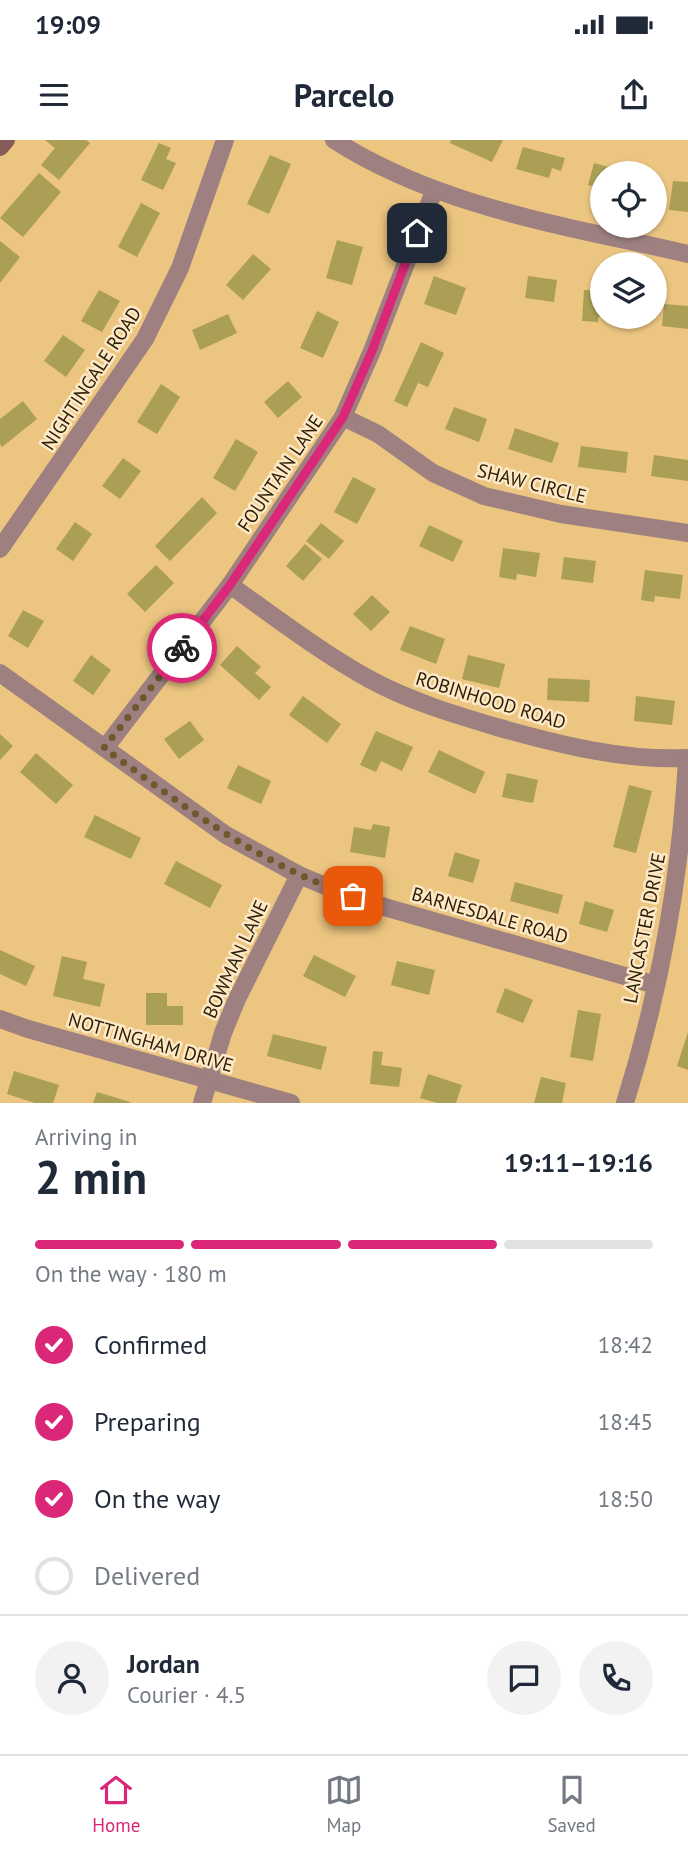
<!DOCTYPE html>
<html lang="en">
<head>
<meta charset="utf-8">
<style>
  :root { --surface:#fff; --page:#f2f2f3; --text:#1f2937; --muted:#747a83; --line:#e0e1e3; --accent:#db2777 }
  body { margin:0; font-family:"PT Sans",sans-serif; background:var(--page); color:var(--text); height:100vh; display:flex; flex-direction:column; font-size:26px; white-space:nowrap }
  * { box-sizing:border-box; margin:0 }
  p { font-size:23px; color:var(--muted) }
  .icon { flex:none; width:38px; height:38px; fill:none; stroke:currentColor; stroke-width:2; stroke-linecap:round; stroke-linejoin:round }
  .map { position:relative; height:963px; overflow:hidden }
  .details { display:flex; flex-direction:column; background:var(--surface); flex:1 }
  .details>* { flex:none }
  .fabs { position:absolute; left:590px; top:21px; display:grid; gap:14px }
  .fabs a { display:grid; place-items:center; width:77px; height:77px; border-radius:50%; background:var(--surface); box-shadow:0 2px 5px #0004; font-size:35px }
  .pin { position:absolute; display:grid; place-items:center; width:60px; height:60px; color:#fff; margin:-30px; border-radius:14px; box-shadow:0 4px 10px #0006 }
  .courier { position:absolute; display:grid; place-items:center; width:70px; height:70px; margin:-35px; border:5px solid #db2777; border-radius:50%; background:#fff; color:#222; box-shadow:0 2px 9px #0007 }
  .overview em { font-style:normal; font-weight:800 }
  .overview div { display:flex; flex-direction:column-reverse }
  .overview { display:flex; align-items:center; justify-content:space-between; height:119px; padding:0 35px }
  h1 { font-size:46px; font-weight:800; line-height:52px }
  .bar { display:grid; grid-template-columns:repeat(4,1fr); gap:10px 7px; align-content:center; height:84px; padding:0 35px }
  .bar i { height:9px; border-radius:5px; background:var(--line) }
  .bar .on { background:var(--accent) }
  .bar p { grid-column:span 4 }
  .line { display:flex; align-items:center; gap:18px; padding:0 35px; border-top:2px solid var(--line) }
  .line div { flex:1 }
  .round { display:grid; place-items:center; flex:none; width:74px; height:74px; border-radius:37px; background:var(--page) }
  ol { padding:0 35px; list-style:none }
  li { display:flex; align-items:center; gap:21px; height:77px }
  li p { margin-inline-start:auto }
  li .icon { padding:7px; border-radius:50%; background:var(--accent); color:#fff; stroke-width:4 }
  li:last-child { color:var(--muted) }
  li i { width:38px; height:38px; border:4px solid var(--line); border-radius:50% }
  .status { display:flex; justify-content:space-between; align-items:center; height:49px; padding:0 35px; background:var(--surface); direction:ltr }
  .status svg { height:19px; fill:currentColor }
  header { display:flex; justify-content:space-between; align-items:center; height:91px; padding:0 35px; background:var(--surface); font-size:32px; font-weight:800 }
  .tab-bar { display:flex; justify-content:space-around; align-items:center; height:98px; border-top:2px solid var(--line); background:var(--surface); font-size:19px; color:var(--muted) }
  .tab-bar a { display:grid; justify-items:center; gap:4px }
  .tab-bar .on { color:var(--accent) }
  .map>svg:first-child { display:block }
  .building { fill:#aa9f55 }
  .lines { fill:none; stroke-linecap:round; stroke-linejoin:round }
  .street { stroke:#9d807f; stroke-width:18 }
  .secondary { stroke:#855b5a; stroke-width:18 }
  .done { stroke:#6f582e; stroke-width:7; stroke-dasharray:0 12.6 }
  .route { stroke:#db2777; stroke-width:9 }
  .labels { text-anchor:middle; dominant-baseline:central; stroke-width:5; stroke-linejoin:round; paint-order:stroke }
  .street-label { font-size:19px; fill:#2c1e02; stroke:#fde9c8 }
</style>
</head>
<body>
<div class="status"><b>19:09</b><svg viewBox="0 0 49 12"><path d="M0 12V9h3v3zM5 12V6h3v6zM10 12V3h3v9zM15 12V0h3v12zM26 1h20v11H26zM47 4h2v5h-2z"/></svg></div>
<header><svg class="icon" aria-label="menu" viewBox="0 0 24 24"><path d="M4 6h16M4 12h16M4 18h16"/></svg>Parcelo<svg class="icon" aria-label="share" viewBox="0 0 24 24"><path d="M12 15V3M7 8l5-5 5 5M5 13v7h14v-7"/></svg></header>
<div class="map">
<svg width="688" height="963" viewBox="0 0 688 963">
  <rect width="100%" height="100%" fill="#ecc581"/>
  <g class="building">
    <path d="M45,0H86L90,3L59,40L41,25L55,8Z"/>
    <path d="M451,0H503L492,22L450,3Z"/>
    <path d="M159,3L171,8L166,19L176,23L163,50L141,40Z"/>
    <path d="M523,7L565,18L561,31L552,28L549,38L516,29Z"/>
    <path d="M270,15L291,24L269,74L247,64Z"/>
    <path d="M594,23L628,32V33H602V48L588,45Z"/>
    <path d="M39,33L61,52L23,97L0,78Z"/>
    <path d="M673,41L688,42V72L669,70Z"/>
    <path d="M141,63L160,73L137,117L118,107Z"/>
    <path d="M337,100L363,107L352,145L326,138Z"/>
    <path d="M0,101L20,117L0,143Z"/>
    <path d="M253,114L271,129L243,160L226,145Z"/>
    <path d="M434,136L466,148L456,175L424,164Z"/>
    <path d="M528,136L557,140L554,162L525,158Z"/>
    <path d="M99,150L120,161L102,192L81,181Z"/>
    <path d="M584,150L602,151V177H598V182L582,181Z"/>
    <path d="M664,164L688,166V189L662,186Z"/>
    <path d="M317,171L339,182L323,218L300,208Z"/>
    <path d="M228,174L237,193L200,210L192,190Z"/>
    <path d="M63,195L85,210L66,237L44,221Z"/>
    <path d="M421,202L444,213L428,247L418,243L407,267L394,261Z"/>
    <path d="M288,241L302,257L278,278L264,262Z"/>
    <path d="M161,244L180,257L157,294L137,282Z"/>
    <path d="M23,261L37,279L2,307L0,304V279Z"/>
    <path d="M454,267L487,279L479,302L445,289Z"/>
    <path d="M515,288L559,303L552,323L508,309Z"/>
    <path d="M236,299L258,312L235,351L213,338Z"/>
    <path d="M581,306L628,312L626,333L578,327Z"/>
    <path d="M654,315L688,320V341L651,336Z"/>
    <path d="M123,318L141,331L120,359L102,346Z"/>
    <path d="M353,337L376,349L357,384L334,372Z"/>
    <path d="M202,357L217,373L170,421L155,406Z"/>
    <path d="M75,382L92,394L73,421L56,409Z"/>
    <path d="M321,383L344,401L329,419L306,401Z"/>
    <path d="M429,385L463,401L453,422L419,406Z"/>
    <path d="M305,404L322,419L303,441L286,426Z"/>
    <path d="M503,408L540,413L536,437L517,434L516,440L499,437Z"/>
    <path d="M564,417L596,421L593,443L561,439Z"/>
    <path d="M156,425L174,443L145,472L127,454Z"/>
    <path d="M645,430L683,435L680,459L655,456L654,462L641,460Z"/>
    <path d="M372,455L390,472L371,491L353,474Z"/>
    <path d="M23,470L44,481L28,508L8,496Z"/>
    <path d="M410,486L445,499L436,524L400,510Z"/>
    <path d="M237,506L261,527L255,533L271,547L259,560L220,525Z"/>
    <path d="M91,515L111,530L93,555L73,541Z"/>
    <path d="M468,515L505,524L499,548L462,539Z"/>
    <path d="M548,538L590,540L589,562L547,560Z"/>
    <path d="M303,556L341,584L327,603L289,575Z"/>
    <path d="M636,556L675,561L672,585L634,581Z"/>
    <path d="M190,581L204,600L179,619L164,599Z"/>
    <path d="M376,591L413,607L402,631L381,621L376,632L360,625Z"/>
    <path d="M0,594L13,606L0,620Z"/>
    <path d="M439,610L485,632L475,654L428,632Z"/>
    <path d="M36,613L73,645L56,664L20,632Z"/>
    <path d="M238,625L271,641L261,664L227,648Z"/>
    <path d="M507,633L538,640L533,663L502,657Z"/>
    <path d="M629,645L652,651L636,713L613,707Z"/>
    <path d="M95,675L141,698L131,719L84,697Z"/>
    <path d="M373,684L390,687L385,718L350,712L354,687L371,690Z"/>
    <path d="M455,712L480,720L473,743L448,736Z"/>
    <path d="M176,721L222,745L210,768L164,744Z"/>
    <path d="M515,742L563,755L558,774L510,761Z"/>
    <path d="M585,761L614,770L607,792L579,784Z"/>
    <path d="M0,810L35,826L26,846L0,834Z"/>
    <path d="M314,815L356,836L345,857L303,836Z"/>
    <path d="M62,816L87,822L83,839L105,844L100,867L53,856Z"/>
    <path d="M397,821L435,830L429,855L391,845Z"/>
    <path d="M505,848L533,860L523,883L496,872Z"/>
    <path d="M146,853H167V866H183V885H146Z"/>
    <path d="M578,870L601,874L593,921L570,917Z"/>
    <path d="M688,892V930L677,926Z"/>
    <path d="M273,894L327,907L321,930L267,916Z"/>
    <path d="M373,911L383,912L381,925L402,928L399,947L370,944Z"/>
    <path d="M14,931L59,945L53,963H35L7,954Z"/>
    <path d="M428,934L462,945L456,963H437L420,958Z"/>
    <path d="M541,937L566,943L562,963H534Z"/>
    <path d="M97,952L130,962V963H93Z"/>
  </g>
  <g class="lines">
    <g class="street">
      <path d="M334,0C440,68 568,86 688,114"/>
      <path d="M343,277L378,294L433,333L484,356L561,374L688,393"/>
      <path d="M0,409L145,199L180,128L225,0"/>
      <path d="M230,445C276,478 322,513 371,540C412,562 456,575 500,588C561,605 625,621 688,618"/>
      <path d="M0,533L226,695L299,735L335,750L388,768L656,845"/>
      <path d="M105,608L230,445L343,277L372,211L434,51"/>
      <path d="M0,879L28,889L291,963"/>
      <path d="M202,963L223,893L237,859L299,735"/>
      <path d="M625,963C660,851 681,735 687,618"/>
    </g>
    <path class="secondary" d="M0,7L6,0"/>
  </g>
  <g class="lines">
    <path class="done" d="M182,508L104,608C182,665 260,725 353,756"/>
    <path class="route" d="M182,508L230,445L343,277L372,211L417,93"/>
  </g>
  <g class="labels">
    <g class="street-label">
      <text transform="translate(91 238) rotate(-57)">NIGHTINGALE ROAD</text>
      <text transform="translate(280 333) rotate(-56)">FOUNTAIN LANE</text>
      <text transform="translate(532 343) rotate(14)">SHAW CIRCLE</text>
      <text transform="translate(491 560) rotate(17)">ROBINHOOD ROAD</text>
      <text transform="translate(490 775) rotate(16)">BARNESDALE ROAD</text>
      <text transform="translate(644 788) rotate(-79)">LANCASTER DRIVE</text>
      <text transform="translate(235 819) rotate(-65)">BOWMAN LANE</text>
      <text transform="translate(151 902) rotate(16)">NOTTINGHAM DRIVE</text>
    </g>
  </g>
</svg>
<div class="fabs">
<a><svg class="icon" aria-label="locate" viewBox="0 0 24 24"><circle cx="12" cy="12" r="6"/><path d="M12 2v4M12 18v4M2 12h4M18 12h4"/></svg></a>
<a><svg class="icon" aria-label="layers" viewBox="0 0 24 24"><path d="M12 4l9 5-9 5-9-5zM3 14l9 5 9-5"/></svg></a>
</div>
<div class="pin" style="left:353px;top:756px;background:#ea580c"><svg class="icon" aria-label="bag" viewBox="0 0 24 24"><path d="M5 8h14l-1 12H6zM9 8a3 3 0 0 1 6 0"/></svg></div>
<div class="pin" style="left:417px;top:93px;background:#1f2937"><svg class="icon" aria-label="home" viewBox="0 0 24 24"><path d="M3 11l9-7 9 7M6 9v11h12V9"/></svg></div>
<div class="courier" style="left:182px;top:508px"><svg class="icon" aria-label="bike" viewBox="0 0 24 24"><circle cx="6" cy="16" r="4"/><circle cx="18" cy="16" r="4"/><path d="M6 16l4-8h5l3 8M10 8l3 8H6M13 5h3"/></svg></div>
</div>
<section class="details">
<div class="overview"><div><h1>2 min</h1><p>Arriving in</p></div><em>19:11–19:16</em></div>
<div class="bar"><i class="on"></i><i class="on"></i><i class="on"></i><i></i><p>On the way · 180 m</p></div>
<ol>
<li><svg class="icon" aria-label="check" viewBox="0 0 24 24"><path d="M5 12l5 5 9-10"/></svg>Confirmed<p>18:42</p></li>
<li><svg class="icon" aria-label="check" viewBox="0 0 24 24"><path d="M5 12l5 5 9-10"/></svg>Preparing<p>18:45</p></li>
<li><svg class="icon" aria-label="check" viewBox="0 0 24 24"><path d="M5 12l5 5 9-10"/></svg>On the way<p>18:50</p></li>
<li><i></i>Delivered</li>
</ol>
<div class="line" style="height:126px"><a class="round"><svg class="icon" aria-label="person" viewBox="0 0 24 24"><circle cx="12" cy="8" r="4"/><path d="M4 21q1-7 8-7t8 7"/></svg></a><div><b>Jordan</b><p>Courier · 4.5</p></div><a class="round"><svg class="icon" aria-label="chat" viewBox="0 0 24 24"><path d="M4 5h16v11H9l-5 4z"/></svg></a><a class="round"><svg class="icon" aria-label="phone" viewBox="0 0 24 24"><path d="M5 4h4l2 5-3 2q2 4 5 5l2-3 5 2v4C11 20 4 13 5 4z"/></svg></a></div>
</section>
<nav class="tab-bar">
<a class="on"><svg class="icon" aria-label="home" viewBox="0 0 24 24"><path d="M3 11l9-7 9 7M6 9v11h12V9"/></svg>Home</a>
<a><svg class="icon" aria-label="map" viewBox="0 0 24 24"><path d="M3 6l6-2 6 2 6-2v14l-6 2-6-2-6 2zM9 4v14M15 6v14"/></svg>Map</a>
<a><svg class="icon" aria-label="saved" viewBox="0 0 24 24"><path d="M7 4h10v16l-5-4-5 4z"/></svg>Saved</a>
</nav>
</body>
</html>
